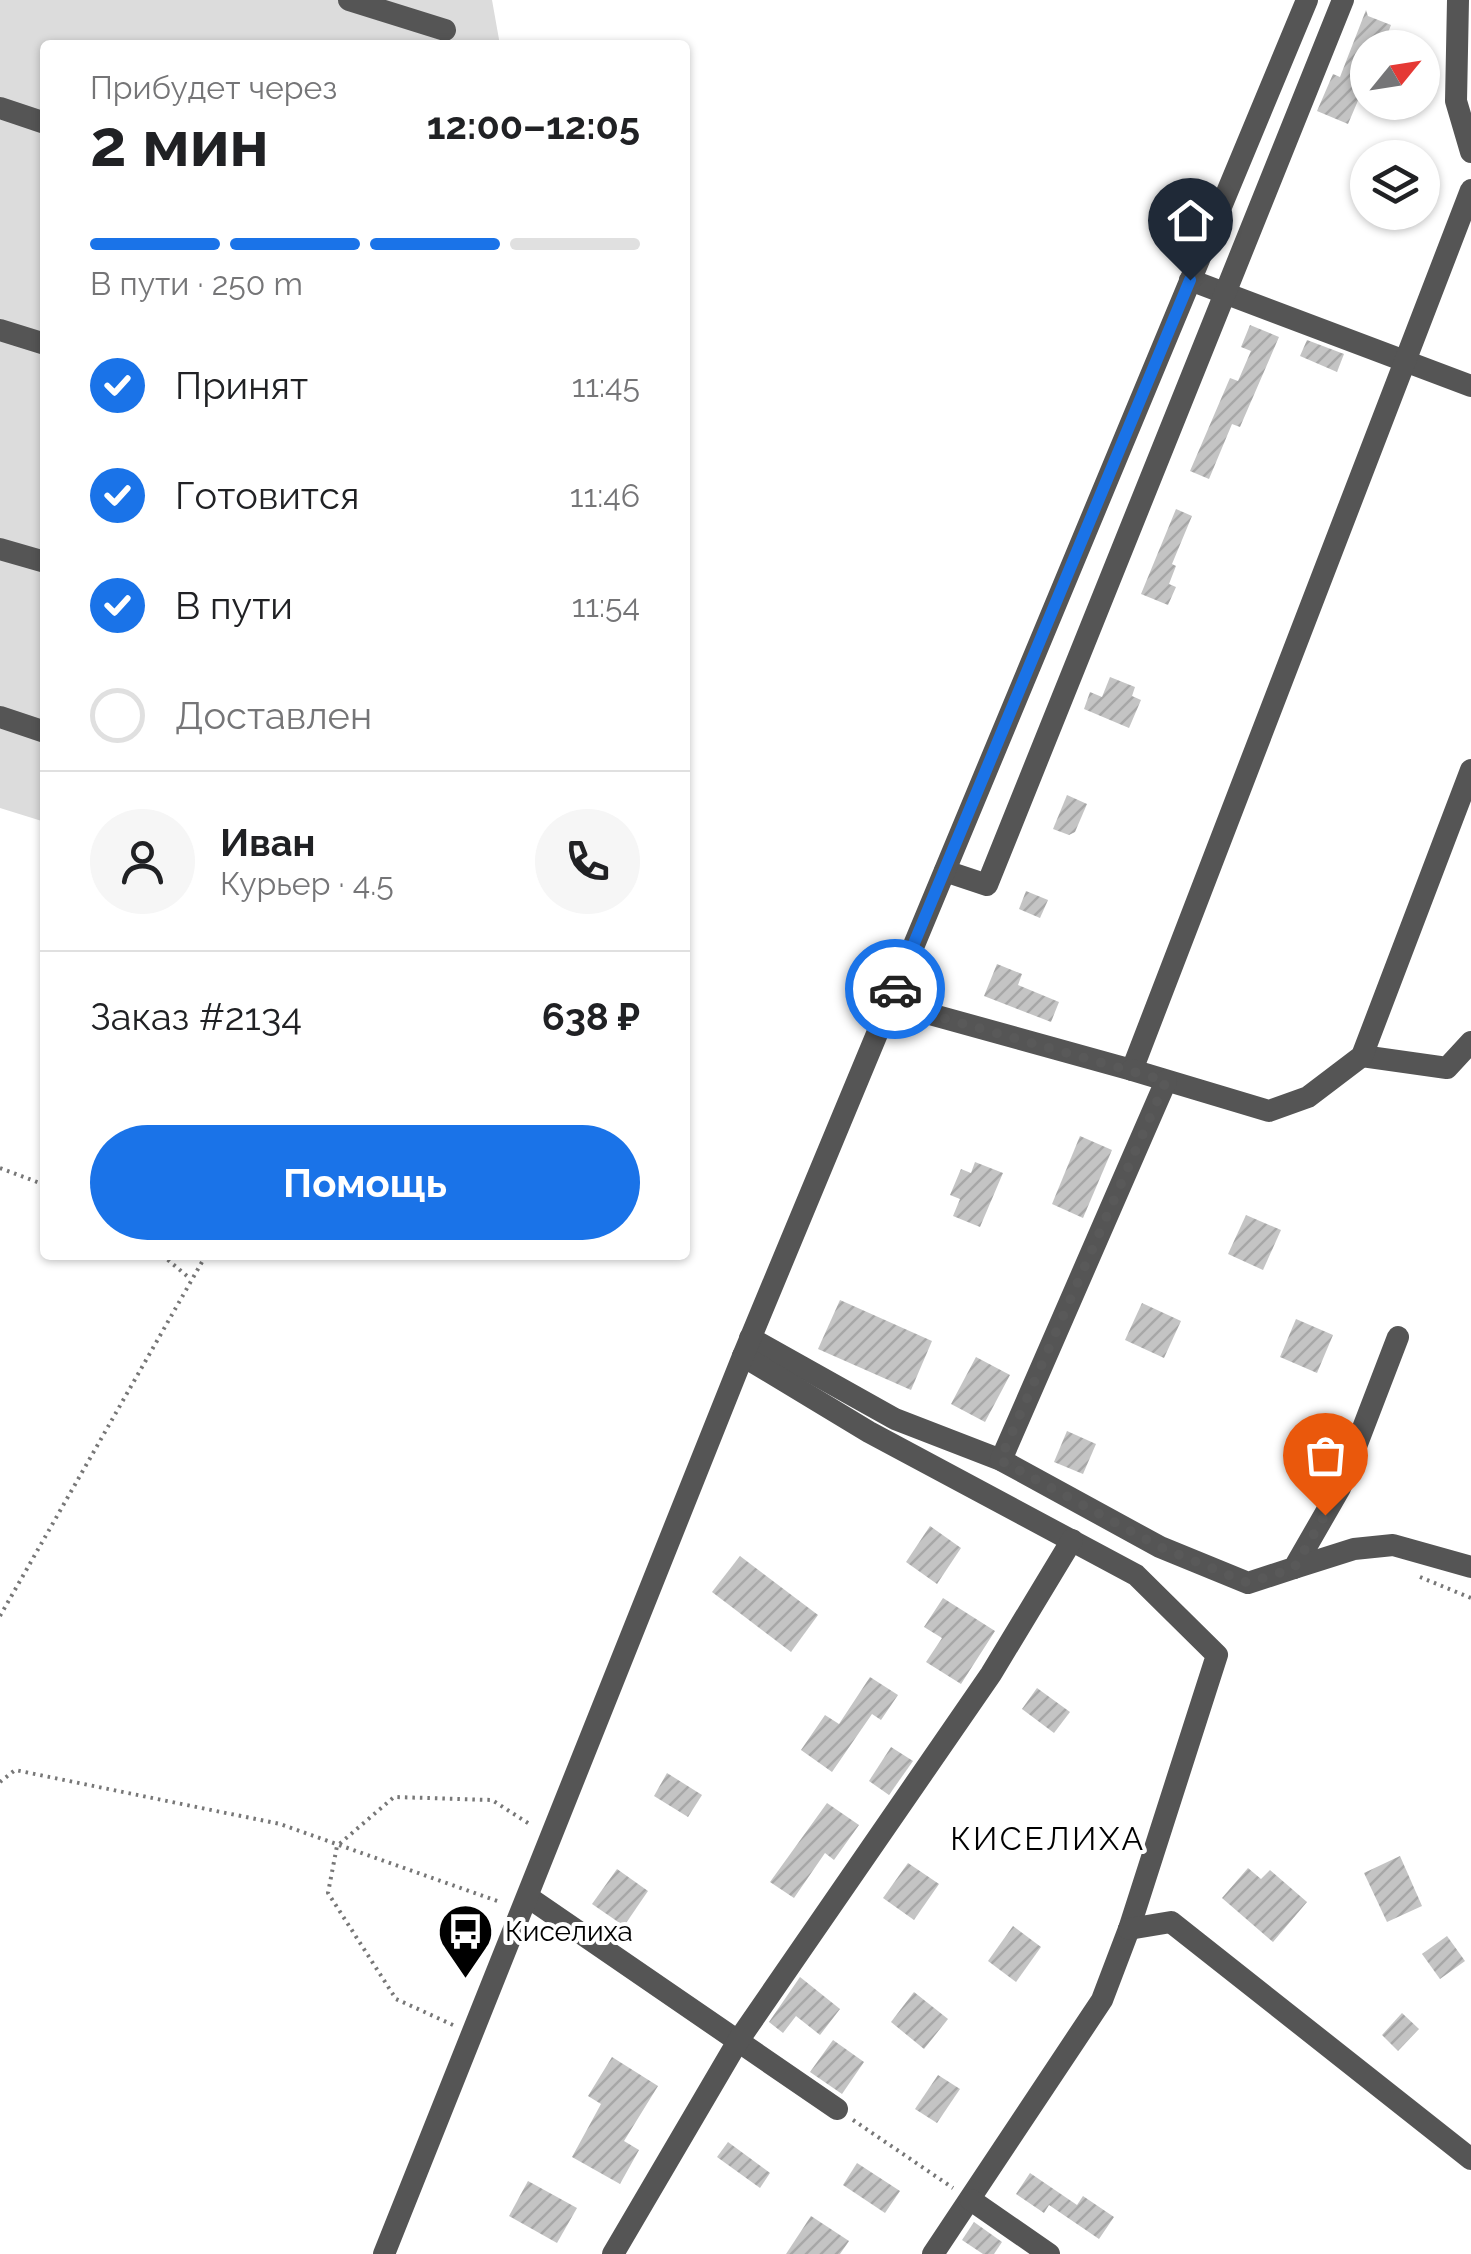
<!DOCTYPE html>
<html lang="ru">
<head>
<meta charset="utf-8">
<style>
  :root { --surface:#fff; --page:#f6f6f6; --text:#202124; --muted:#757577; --line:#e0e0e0; --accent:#1a73e8 }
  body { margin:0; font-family:Raleway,sans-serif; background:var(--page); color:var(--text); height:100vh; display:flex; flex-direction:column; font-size:38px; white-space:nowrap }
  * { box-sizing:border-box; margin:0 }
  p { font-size:32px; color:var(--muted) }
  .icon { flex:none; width:55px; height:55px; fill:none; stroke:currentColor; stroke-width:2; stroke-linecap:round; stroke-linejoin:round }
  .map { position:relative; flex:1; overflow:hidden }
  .details { position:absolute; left:40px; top:40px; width:650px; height:1220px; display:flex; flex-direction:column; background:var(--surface); border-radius:10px; box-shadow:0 2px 8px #0004 }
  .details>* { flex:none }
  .needle { width:65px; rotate:60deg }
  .controls { position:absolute; left:1350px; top:30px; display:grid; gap:20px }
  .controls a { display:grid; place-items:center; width:90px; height:90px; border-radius:50%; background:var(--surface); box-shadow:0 2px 8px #0004; font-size:50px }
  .pin { position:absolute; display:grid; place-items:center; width:85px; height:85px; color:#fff; margin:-102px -42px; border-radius:50% 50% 50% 0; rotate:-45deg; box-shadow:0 0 10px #0007 }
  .pin .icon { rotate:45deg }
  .courier { position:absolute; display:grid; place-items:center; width:100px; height:100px; margin:-50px; border:8px solid #1a73e8; border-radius:50%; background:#fff; color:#222; box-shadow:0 2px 12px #0007 }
  .headline em { font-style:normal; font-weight:700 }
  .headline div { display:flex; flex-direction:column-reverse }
  .headline { display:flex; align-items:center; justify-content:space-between; height:170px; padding:0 50px }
  h1 { font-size:65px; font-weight:700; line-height:75px }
  .bar { display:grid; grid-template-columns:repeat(4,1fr); gap:15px 10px; align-content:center; height:120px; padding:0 50px }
  .bar i { height:12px; border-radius:8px; background:var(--line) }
  .bar .current { background:var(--accent) }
  .bar p { grid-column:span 4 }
  .line { display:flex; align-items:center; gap:25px; padding:0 50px; border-top:2px solid var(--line) }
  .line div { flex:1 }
  .round { display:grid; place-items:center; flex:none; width:105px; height:105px; border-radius:52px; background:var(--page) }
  ol { padding:0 50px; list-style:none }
  li { display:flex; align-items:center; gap:30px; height:110px }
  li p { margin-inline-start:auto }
  li .icon { padding:10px; border-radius:50%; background:var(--accent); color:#fff; stroke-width:4 }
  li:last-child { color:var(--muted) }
  li i { width:55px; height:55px; border:5px solid var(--line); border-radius:50% }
  .primary-button { display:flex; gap:20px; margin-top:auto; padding:20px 50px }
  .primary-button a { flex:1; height:115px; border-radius:60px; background:var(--accent); color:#fff; font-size:40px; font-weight:700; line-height:115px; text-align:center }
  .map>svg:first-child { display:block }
  .green { fill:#dcdcdc }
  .building { fill:url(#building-hatch) }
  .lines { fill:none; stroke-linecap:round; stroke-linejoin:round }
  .path { stroke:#777; stroke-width:4; stroke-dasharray:2.5 5; stroke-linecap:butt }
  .minor { stroke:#555; stroke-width:22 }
  .done { stroke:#595959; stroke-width:10; stroke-dasharray:0 18 }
  .route { stroke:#1a73e8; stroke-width:12 }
  .labels { text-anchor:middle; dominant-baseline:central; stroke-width:8; stroke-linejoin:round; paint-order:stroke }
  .poi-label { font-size:28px; fill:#000; stroke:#fff; text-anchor:start }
  .quarter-label { font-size:32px; letter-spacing:2.5px; fill:#000; stroke:#fff }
</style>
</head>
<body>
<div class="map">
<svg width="1471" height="2254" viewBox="0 0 1471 2254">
  <defs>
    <pattern id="building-hatch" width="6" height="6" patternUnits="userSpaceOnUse" patternTransform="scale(2.5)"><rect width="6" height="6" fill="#c4c4c4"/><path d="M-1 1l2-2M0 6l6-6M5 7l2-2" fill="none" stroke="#a7a7a7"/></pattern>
  </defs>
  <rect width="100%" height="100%" fill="#fff"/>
  <path class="green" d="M0,0H492L500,45H45V822L0,808Z"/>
  <g class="building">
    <path d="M1366,10L1368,16L1391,25L1382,48H1368V77L1348,124L1317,111L1333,74L1340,77Z"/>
    <path d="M1250,325L1279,337L1240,427L1232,424L1209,479L1190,471L1230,378L1238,381L1251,351L1241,347Z"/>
    <path d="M1307,340L1344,354L1337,372L1300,356Z"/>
    <path d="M1176,509L1192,516L1172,564L1176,566L1169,584L1176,587L1168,605L1141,594Z"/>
    <path d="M1110,677L1135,687L1132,696L1141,700L1129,728L1084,709L1090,692L1102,697Z"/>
    <path d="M1067,795L1087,804L1075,832L1069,835L1053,829Z"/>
    <path d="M1026,891L1048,900L1040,918L1019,909Z"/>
    <path d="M997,964L1022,974L1018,985L1059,1002L1051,1022L984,996Z"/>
    <path d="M1080,1136L1112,1150L1083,1218L1052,1204Z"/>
    <path d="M975,1162L1003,1173L980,1227L953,1216L960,1199L950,1195L961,1169L971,1173Z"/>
    <path d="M1246,1215L1281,1230L1263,1270L1228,1254Z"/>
    <path d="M840,1300L932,1341L911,1390L818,1349Z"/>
    <path d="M1142,1303L1181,1321L1164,1358L1125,1340Z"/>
    <path d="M1296,1319L1333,1335L1317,1373L1280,1357Z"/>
    <path d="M976,1357L1010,1375L985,1422L951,1404Z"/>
    <path d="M1067,1431L1096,1444L1083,1474L1054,1462Z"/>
    <path d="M930,1526L961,1548L937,1584L906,1562Z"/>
    <path d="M740,1556L818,1615L791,1652L712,1592Z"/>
    <path d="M943,1598L995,1631L961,1684L926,1662L942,1638L924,1627Z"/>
    <path d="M870,1677L898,1695L881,1720L872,1714L832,1772L801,1750L825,1715L839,1724Z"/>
    <path d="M1037,1688L1070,1712L1054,1733L1022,1709Z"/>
    <path d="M891,1747L913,1761L889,1795L869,1781Z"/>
    <path d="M667,1773L702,1795L688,1817L654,1796Z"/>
    <path d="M827,1803L859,1825L834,1860L825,1853L794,1898L770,1882Z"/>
    <path d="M1400,1856L1422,1906L1387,1922L1364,1873Z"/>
    <path d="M908,1863L939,1884L914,1920L883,1898Z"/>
    <path d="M1248,1868L1261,1879L1270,1870L1307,1902L1273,1942L1222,1898Z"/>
    <path d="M617,1869L648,1891L624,1926L592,1904Z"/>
    <path d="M1013,1926L1041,1947L1016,1982L988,1961Z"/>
    <path d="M1447,1936L1465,1961L1440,1979L1422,1954Z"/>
    <path d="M800,1977L840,2009L820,2035L796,2016L783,2033L769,2022Z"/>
    <path d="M914,1992L948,2019L924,2049L891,2022Z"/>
    <path d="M1402,2013L1419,2029L1398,2051L1382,2035Z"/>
    <path d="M833,2040L864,2062L842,2094L810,2072Z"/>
    <path d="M612,2057L658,2086L624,2141L639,2150L620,2184L572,2157L601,2104L588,2096Z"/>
    <path d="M938,2075L960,2089L937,2123L915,2109Z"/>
    <path d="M728,2142L770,2173L760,2188L717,2157Z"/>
    <path d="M857,2163L900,2191L885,2213L843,2185Z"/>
    <path d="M1030,2173L1077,2205L1083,2196L1114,2217L1099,2239L1049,2205L1044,2213L1016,2194Z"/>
    <path d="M528,2181L577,2208L557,2243L509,2216Z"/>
    <path d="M811,2216L849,2241L840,2254H786Z"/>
    <path d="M974,2222L1002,2242L994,2254H983L962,2240Z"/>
  </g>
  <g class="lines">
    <g class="path">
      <path d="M0,1168L45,1185"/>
      <path d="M162,1255L187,1276"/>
      <path d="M1420,1577L1471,1598"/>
      <path d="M0,1616L206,1255"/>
      <path d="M0,1782L15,1770L280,1824L500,1902"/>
      <path d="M453,2025L396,1999L328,1893L337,1846L394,1797L492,1800L531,1825"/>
      <path d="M853,2120L953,2188"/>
    </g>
    <g class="minor">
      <path d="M349,0L445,30"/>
      <path d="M1458,0L1456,101L1471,152"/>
      <path d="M0,108L45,123"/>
      <path d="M1190,280L1471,386"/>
      <path d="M0,330L45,344"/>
      <path d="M0,549L45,562"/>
      <path d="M0,717L45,732"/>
      <path d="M945,871L987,885L1343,0"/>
      <path d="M890,1003L1132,1070L1471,190"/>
      <path d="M1362,1056L1447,1068L1471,1042"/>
      <path d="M1132,1070L1269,1111L1308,1097L1362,1056L1471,770"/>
      <path d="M750,1338L895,1419L1001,1460L1160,1547L1248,1583L1294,1568L1340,1488L1398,1337"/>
      <path d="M743,1356L869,1432L1136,1575L1217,1655L1129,1929L1102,2000L933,2254"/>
      <path d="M1001,1460L1166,1081"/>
      <path d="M1294,1568L1354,1549L1393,1545L1471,1567"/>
      <path d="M528,1897L837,2109"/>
      <path d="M1129,1929L1171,1922L1471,2159"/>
      <path d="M971,2200L1049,2254"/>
      <path d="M384,2254L743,1356L1307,0"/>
      <path d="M613,2254L738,2041L991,1674L1072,1540"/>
    </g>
  </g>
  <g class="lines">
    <path class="done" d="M895,989L890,1003L1166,1081L1000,1460L1160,1547L1248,1583L1294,1568L1325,1515"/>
    <path class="route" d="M895,989L1190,280"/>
  </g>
  <defs>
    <symbol id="bus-pin" viewBox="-11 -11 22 30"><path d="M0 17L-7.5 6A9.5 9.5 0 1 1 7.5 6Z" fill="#000" stroke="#fff"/><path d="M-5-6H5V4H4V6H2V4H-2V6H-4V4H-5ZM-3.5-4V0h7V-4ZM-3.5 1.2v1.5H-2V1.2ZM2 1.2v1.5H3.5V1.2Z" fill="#fff"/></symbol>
  </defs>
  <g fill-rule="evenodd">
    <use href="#bus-pin" x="434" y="1900" width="63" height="86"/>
  </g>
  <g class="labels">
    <g class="poi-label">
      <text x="505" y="1931">Киселиха</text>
    </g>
    <g class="quarter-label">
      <text x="1048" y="1838">КИСЕЛИХА</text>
    </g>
  </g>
</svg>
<div class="controls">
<a><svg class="needle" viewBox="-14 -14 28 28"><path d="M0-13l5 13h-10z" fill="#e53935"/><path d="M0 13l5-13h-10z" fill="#757577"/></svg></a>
<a><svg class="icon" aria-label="layers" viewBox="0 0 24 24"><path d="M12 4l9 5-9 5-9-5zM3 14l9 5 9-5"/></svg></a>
</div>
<div class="pin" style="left:1325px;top:1515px;background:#ea580c"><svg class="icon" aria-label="bag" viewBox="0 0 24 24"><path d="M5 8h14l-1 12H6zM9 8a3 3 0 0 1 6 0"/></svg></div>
<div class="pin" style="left:1190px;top:280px;background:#1f2937"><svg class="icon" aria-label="home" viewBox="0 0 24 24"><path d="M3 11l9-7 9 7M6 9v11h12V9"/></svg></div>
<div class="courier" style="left:895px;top:989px"><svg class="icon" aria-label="car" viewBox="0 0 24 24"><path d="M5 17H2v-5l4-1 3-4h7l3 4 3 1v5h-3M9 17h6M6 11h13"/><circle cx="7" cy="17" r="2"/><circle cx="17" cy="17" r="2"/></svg></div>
<section class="details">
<div class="headline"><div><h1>2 мин</h1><p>Прибудет через</p></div><em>12:00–12:05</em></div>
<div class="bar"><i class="current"></i><i class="current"></i><i class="current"></i><i></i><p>В пути · 250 m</p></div>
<ol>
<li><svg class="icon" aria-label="check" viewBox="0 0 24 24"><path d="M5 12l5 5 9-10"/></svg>Принят<p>11:45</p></li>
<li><svg class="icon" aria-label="check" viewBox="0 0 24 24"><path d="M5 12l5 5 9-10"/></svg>Готовится<p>11:46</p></li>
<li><svg class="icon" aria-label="check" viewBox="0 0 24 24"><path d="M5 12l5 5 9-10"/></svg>В пути<p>11:54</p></li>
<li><i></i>Доставлен</li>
</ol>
<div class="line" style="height:180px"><a class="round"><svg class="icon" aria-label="person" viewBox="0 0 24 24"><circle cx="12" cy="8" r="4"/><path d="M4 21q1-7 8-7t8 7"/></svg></a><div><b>Иван</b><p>Курьер · 4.5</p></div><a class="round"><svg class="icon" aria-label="phone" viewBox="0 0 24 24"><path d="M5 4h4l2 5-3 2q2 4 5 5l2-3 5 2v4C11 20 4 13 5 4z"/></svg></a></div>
<div class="line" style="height:130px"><div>Заказ #2134</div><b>638 ₽</b></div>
<div class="primary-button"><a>Помощь</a></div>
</section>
</div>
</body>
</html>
